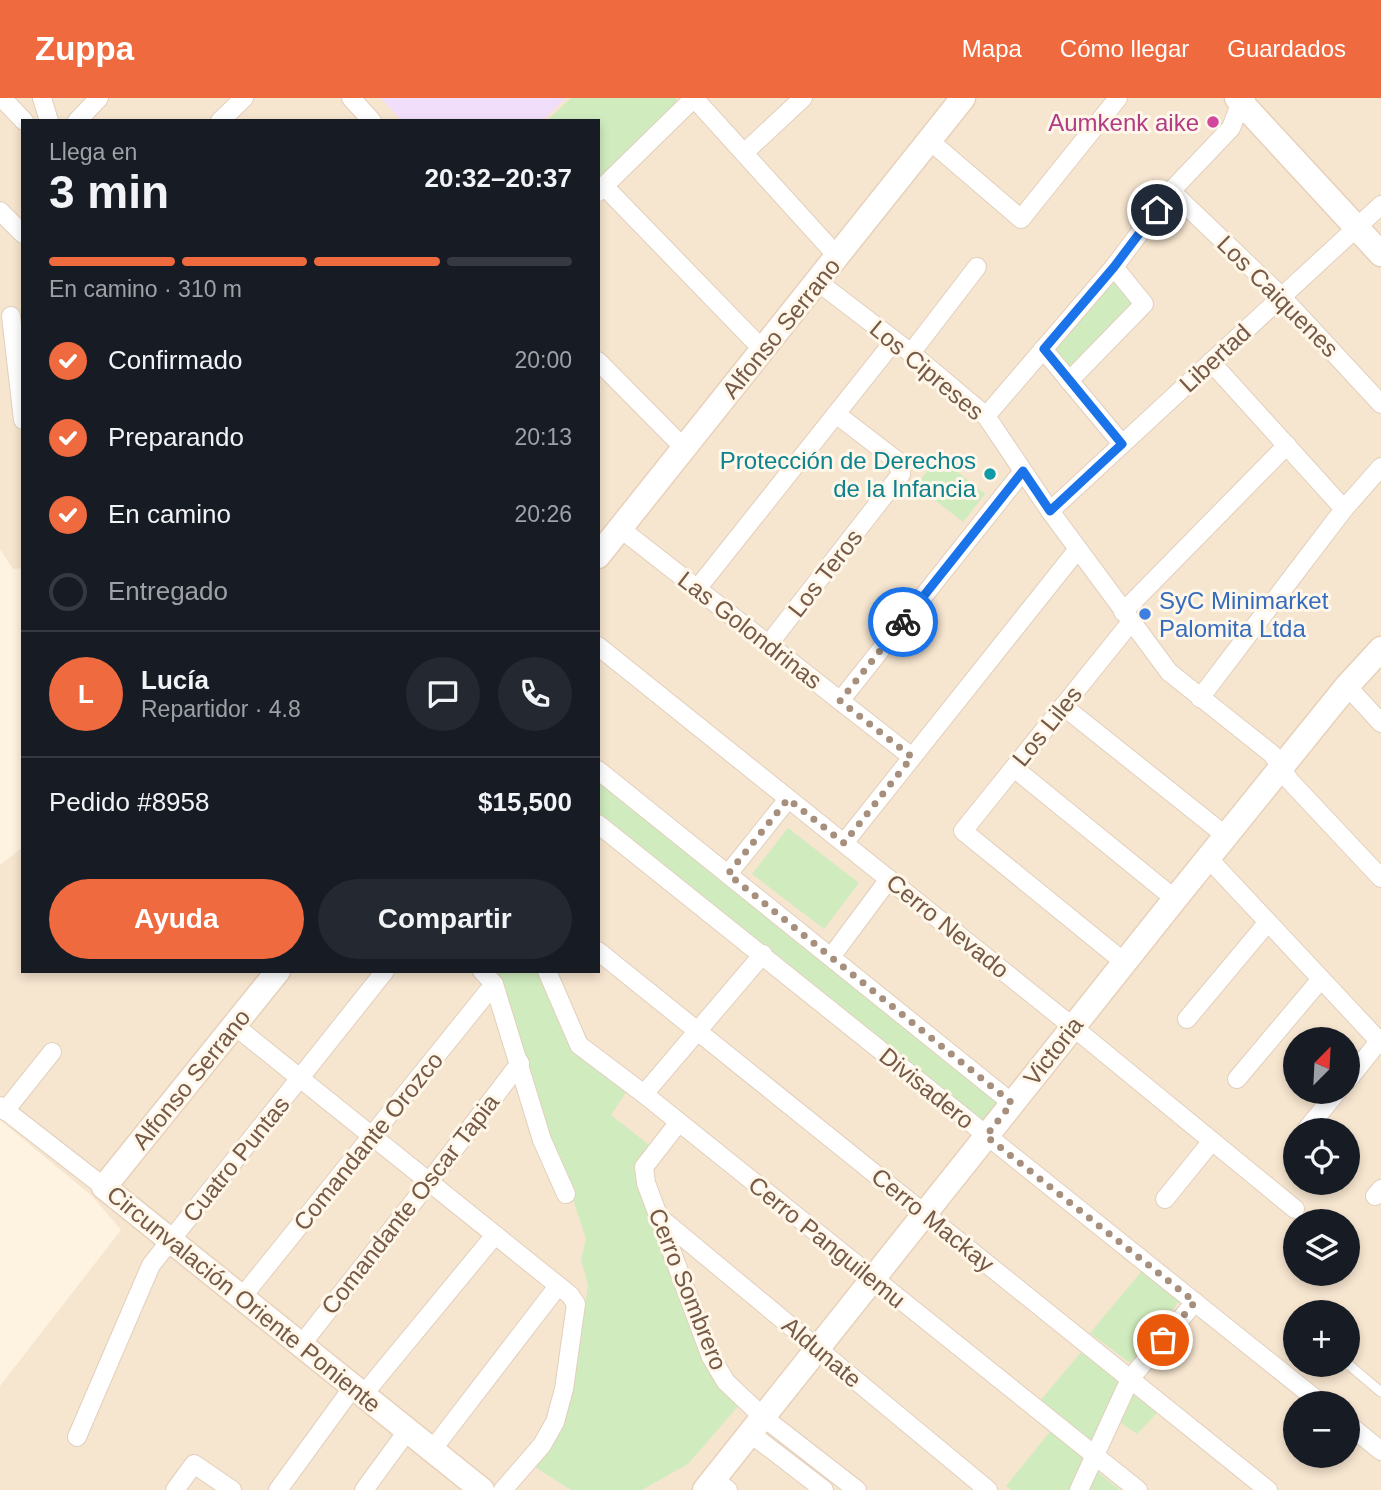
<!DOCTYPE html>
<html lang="es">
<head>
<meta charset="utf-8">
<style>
  :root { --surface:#171b24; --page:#242831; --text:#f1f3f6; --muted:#9ea1a6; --line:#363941; --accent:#ef6a3e }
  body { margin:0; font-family:Helvetica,sans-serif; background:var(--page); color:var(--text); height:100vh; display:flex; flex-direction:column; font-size:26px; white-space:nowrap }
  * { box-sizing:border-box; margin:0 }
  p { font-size:23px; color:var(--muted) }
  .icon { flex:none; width:38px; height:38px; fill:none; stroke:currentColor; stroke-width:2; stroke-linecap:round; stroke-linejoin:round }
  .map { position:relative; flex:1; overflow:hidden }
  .details { position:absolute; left:21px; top:21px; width:579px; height:854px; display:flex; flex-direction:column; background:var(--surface); border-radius:0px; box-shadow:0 4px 10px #0003 }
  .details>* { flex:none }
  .needle { width:46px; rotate:24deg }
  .controls { position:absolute; left:1283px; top:929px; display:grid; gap:14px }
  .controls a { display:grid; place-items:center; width:77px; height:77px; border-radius:50%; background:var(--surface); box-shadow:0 4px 10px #0003; font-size:35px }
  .pin { position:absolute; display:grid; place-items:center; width:60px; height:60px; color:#fff; margin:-30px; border:4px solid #fff; border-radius:50%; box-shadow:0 2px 7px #0007 }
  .courier { position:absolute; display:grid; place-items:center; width:70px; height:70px; margin:-35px; border:5px solid #1a73e8; border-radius:50%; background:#fff; color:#222; box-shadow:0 2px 9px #0007 }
  .overview em { font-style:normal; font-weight:700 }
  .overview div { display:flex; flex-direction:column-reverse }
  .overview { display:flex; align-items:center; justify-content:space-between; height:119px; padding:0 28px }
  h1 { font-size:46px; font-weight:700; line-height:52px }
  .bar { display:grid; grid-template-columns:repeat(4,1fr); gap:10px 7px; align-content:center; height:84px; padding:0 28px }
  .bar i { height:9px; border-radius:5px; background:var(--line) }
  .bar .active { background:var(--accent) }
  .bar p { grid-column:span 4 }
  .line { display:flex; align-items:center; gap:18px; padding:0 28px; border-top:2px solid var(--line) }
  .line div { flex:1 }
  .round { display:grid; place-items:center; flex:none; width:74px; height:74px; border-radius:37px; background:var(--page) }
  ol { padding:0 28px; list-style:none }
  li { display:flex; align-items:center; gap:21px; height:77px }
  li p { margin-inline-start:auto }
  li .icon { padding:7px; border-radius:50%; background:var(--accent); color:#fff; stroke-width:4 }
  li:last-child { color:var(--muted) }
  li i { width:38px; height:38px; border:4px solid var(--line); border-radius:50% }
  .action { display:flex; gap:14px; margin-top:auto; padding:14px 28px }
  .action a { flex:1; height:80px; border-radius:42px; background:var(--accent); color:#fff; font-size:28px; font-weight:700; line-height:80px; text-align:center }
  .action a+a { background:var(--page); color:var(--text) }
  header { display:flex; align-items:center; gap:42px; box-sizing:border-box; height:98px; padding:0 35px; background:var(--accent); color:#fff }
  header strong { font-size:33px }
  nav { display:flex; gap:38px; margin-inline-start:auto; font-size:24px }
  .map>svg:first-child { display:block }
  .residential { fill:#f6e5cf; fill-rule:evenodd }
  .education { fill:#f0defa }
  .green { fill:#d0ecbf }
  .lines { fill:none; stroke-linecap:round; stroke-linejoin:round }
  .lane-casing { stroke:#e2cfbd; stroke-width:11 }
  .street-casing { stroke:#e2cfbd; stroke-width:20 }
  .secondary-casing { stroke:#e8d1ba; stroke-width:27 }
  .lane { stroke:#fff; stroke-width:9 }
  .street { stroke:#fff; stroke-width:18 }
  .secondary { stroke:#fff; stroke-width:24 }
  .done { stroke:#a68f7c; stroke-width:7; stroke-dasharray:0 12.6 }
  .route { stroke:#1a73e8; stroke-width:9 }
  .hotel-dot { fill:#d1479c; stroke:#fff7e9; stroke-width:2.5 }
  .culture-dot { fill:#0f9aa8; stroke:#fff7e9; stroke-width:2.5 }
  .shop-dot { fill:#3f7fe0; stroke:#fff7e9; stroke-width:2.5 }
  .labels { text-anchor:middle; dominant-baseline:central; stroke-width:6; stroke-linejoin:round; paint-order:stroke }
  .hotel-label { font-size:24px; fill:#b23c85; stroke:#fff7e9; text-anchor:end }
  .street-label { font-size:24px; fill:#765946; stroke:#fff7e9 }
  .culture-label { font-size:24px; fill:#0d838f; stroke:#fff7e9; text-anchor:end }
  .shop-label { font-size:24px; fill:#366cbe; stroke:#fff7e9; text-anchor:start }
</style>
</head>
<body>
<header>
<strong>Zuppa</strong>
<nav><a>Mapa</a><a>Cómo llegar</a><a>Guardados</a></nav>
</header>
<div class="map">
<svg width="1381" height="1392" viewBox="0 0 1381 1392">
  <rect width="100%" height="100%" fill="#fef3e1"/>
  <path class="residential" d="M0,0H1381V1392H0V1288L121,1132L92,1098L0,1022V767L23,749V873H598V23H23V470L13,471L0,451ZM1295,942H1348V994H1295ZM1295,1032H1348V1085H1295ZM1295,1124H1348V1176H1295ZM1295,1214H1348V1267H1295ZM1295,1306H1348V1358H1295Z"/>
  <path class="education" d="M381,0H566L542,23H402Z"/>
  <g class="green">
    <path d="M571,0H675L679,5L599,81L598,23H547Z"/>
    <path d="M1112,180L1134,208L1068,274L1051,250Z"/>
    <path d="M939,359L985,396L963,424L916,387Z"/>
    <path d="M598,679L1005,1004L985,1030L599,719Z"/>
    <path d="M788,730L859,785L824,831L752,776Z"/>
    <path d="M494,873H542L574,946L629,990L611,1017L653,1050L640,1069L740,1306L688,1366L642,1392H571L524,1362L572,1293L588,1187L581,1162L586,1141L570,1092L540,1029Z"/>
    <path d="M1142,1173L1180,1202L1130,1265L1090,1235Z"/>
    <path d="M1083,1252L1158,1314L1137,1336L1114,1320L1093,1370L1120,1392H1011L1006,1388L1061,1320L1039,1304Z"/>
  </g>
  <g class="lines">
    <defs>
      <path id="lane" d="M1349,1267L1381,1294"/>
      <g id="street">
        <path d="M2,0L24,23"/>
        <path d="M42,0L49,23"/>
        <path d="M351,0L372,23"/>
        <path d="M694,0L838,159"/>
        <path d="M77,23L99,0"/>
        <path d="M220,23L244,0"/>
        <path d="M930,43L1021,121L1118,0"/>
        <path d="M745,54L803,0"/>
        <path d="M604,88L763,252"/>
        <path d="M1171,93L1282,199L1381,306"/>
        <path d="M598,94L694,0"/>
        <path d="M0,113L23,136"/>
        <path d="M818,184L911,255L986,318L1050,413L1169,574L1272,656L1290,683L1381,780"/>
        <path d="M11,218L23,322"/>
        <path d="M1043,251L1122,346"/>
        <path d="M911,255L977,169"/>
        <path d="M598,263L685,351"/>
        <path d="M1211,264L1344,411"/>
        <path d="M1069,283L1144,206L1114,169"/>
        <path d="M986,318L1114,169L1171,93L1231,30L1241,4L1246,0"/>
        <path d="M1050,413L1381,107"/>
        <path d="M621,431L912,659"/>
        <path d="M697,491L894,243"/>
        <path d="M1123,514L1287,347"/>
        <path d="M768,547L901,376L896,362L836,316"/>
        <path d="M598,548L1073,929L1295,1111"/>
        <path d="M1347,588L1381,625"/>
        <path d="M1200,600L1344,411L1381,369"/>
        <path d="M840,603L1023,373"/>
        <path d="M1063,608L1226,738"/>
        <path d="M1014,670L1175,801"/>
        <path d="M598,672L1012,1005"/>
        <path d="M598,726L1322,1306"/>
        <path d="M844,745L1078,451"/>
        <path d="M1208,760L1381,945"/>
        <path d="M728,776L788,701"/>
        <path d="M598,853L1268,1392"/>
        <path d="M831,859L889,781"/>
        <path d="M1124,864L963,733L1131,524"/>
        <path d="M482,873L494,886L542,1042L566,1096"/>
        <path d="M547,873L579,947L644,996L1138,1392"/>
        <path d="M1187,921L1268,824"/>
        <path d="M235,928L570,1197L576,1206L564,1291L555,1324L542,1347L503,1392"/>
        <path d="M1237,981L1321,881"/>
        <path d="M1348,982L1379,943"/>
        <path d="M644,996L763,856"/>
        <path d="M0,1008L104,1089"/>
        <path d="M5,1013L52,954"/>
        <path d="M679,1024L644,1069L646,1085L711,1259L726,1284L763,1319L857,1392"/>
        <path d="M1306,1032L1337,994"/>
        <path d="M1375,1098L1381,1091"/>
        <path d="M1165,1101L1212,1043"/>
        <path d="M659,1119L988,1392"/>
        <path d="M242,1199L494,886"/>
        <path d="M301,1247L429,1084L520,965"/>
        <path d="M363,1297L495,1137"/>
        <path d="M1348,1326L1381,1353"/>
        <path d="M750,1335L824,1392"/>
        <path d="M77,1339L151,1167L385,873"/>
        <path d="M432,1352L558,1188"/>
        <path d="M714,1381L728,1392"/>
        <path d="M175,1392L194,1366L232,1392"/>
        <path d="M278,1392L353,1289"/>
        <path d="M364,1392L408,1332"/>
        <path d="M1079,1392L1130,1281L1195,1204"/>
      </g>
      <g id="secondary">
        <path d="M1237,0L1381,156"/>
        <path d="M598,458L963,0"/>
        <path d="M278,873L104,1089L482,1392"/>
        <path d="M705,1392L1175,801L1347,588L1381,551"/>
      </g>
    </defs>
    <use href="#lane" class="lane-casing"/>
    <use href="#street" class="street-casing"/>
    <use href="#secondary" class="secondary-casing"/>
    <use href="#lane" class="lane"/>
    <use href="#street" class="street"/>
    <use href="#secondary" class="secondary"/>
  </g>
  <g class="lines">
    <path class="done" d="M903,524L840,603L912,659L844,745L788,701L728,776L1012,1005L986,1038L1195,1204L1163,1242"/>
    <path class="route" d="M903,524L1023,373L1050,413L1122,346L1044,251L1114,169L1157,112"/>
  </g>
  <circle class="hotel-dot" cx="1213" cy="24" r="7"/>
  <circle class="culture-dot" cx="990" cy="376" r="7"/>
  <circle class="shop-dot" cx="1145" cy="516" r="7"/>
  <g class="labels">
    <g class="hotel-label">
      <text x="1199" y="24">Aumkenk aike</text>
    </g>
    <g class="street-label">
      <text transform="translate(1278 198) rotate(45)">Los Caiquenes</text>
      <text transform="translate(781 230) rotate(-51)">Alfonso Serrano</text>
      <text transform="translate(1215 260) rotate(-43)">Libertad</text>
      <text transform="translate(927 272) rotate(40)">Los Cipreses</text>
      <text transform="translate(825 475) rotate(-52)">Los Teros</text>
      <text transform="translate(750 532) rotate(38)">Las Golondrinas</text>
      <text transform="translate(1047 628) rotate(-51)">Los Liles</text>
      <text transform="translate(948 828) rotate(39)">Cerro Nevado</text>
      <text transform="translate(1053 953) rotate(-52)">Victoria</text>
      <text transform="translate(191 981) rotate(-51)">Alfonso Serrano</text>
      <text transform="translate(927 990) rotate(39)">Divisadero</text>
      <text transform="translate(368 1043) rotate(-51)">Comandante Orozco</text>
      <text transform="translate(236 1061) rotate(-51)">Cuatro Puntas</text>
      <text transform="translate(410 1106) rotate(-52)">Comandante Oscar Tapia</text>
      <text transform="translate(933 1122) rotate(39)">Cerro Mackay</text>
      <text transform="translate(827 1144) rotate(39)">Cerro Panguilemu</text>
      <text transform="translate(688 1191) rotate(68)">Cerro Sombrero</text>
      <text transform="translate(244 1201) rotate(39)">Circunvalación Oriente Poniente</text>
      <text transform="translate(822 1254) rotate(40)">Aldunate</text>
    </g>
    <g class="culture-label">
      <text x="976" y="362">Protección de Derechos<tspan x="976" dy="28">de la Infancia</tspan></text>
    </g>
    <g class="shop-label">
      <text x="1159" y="502">SyC Minimarket<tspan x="1159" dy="28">Palomita Ltda</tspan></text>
    </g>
  </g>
</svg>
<div class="controls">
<a><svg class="needle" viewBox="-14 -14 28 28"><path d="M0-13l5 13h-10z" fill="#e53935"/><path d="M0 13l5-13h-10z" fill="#9ea1a6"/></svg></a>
<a><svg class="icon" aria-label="locate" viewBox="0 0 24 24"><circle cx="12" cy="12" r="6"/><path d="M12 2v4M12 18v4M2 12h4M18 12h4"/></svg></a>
<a><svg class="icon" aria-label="layers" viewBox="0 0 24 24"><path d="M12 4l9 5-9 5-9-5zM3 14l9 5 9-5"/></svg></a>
<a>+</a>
<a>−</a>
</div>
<div class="pin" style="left:1163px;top:1242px;background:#ea580c"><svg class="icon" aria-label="bag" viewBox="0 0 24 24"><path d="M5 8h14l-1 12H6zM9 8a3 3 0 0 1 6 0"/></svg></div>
<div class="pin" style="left:1157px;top:112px;background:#1f2937"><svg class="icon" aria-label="home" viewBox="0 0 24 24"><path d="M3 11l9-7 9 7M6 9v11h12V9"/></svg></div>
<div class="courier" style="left:903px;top:524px"><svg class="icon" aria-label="bike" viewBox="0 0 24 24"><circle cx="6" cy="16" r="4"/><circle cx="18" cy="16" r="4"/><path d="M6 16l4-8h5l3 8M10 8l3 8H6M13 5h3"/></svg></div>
<section class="details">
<div class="overview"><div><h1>3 min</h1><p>Llega en</p></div><em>20:32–20:37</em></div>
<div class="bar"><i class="active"></i><i class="active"></i><i class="active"></i><i></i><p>En camino · 310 m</p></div>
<ol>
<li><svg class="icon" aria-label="check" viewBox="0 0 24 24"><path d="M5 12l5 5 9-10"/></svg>Confirmado<p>20:00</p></li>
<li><svg class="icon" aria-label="check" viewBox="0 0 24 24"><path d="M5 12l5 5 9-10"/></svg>Preparando<p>20:13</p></li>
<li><svg class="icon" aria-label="check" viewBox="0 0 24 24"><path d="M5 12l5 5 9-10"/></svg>En camino<p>20:26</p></li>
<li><i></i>Entregado</li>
</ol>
<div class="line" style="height:126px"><b class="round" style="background:var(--accent);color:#fff">L</b><div><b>Lucía</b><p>Repartidor · 4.8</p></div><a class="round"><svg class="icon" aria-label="chat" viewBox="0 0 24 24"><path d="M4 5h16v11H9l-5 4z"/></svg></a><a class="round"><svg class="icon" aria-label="phone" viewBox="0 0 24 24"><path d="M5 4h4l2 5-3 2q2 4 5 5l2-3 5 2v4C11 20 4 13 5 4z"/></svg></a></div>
<div class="line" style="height:91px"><div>Pedido #8958</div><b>$15,500</b></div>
<div class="action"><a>Ayuda</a><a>Compartir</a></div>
</section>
</div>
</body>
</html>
